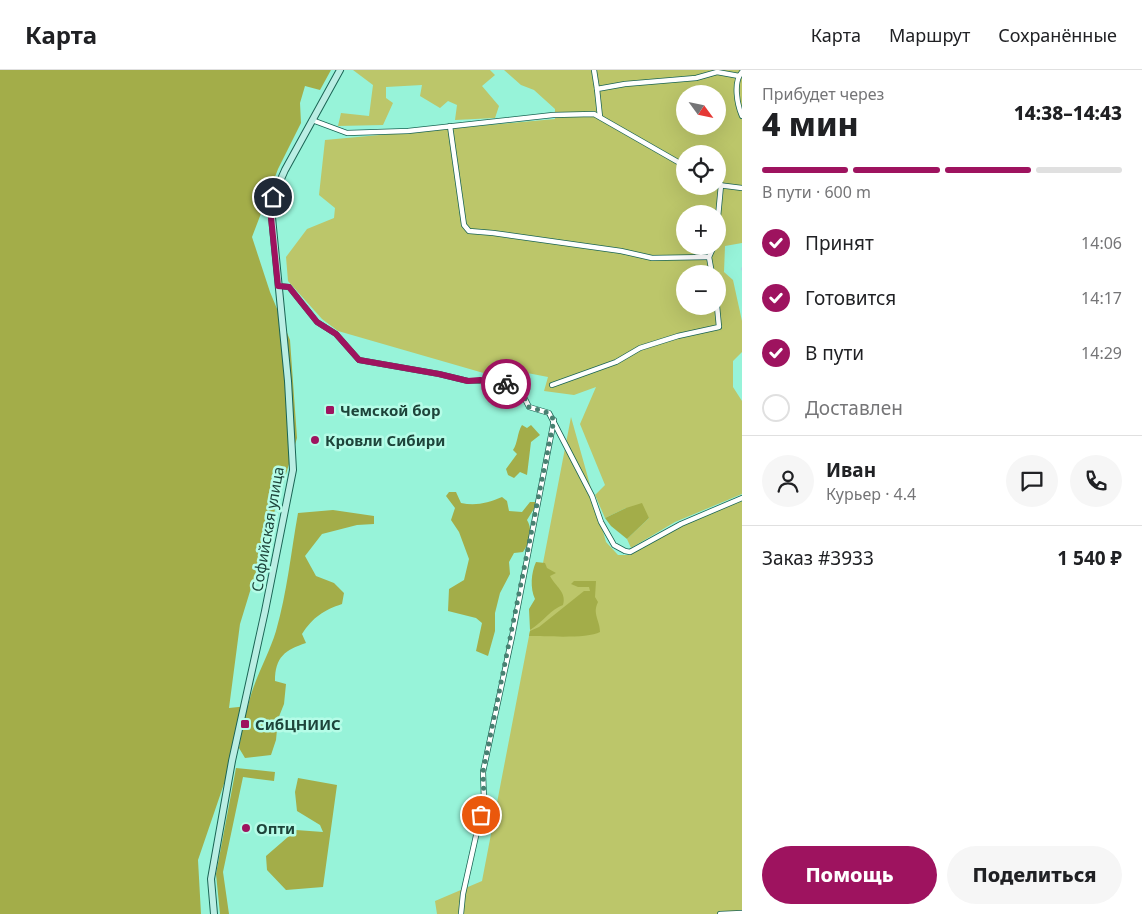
<!DOCTYPE html>
<html lang="ru">
<head>
<meta charset="utf-8">
<style>
  :root { --surface:#fff; --page:#f6f6f6; --text:#202124; --muted:#757577; --line:#e0e0e0; --accent:#9e135f }
  body { margin:0; font-family:"Noto Sans",sans-serif; background:var(--page); color:var(--text); height:100vh; display:flex; flex-direction:column; font-size:19px; white-space:nowrap }
  * { box-sizing:border-box; margin:0 }
  p { font-size:16px; color:var(--muted) }
  .icon { flex:none; width:28px; height:28px; fill:none; stroke:currentColor; stroke-width:2; stroke-linecap:round; stroke-linejoin:round }
  .map { position:relative; flex:1; overflow:hidden }
  .drawer { display:flex; flex-direction:column; background:var(--surface); width:400px }
  .drawer>* { flex:none }
  .needle { width:32px; rotate:123deg }
  .buttons { position:absolute; left:676px; top:15px; display:grid; gap:10px }
  .buttons a { display:grid; place-items:center; width:50px; height:50px; border-radius:50%; background:var(--surface); box-shadow:0 5px 20px #0002; font-size:25px }
  .pin { position:absolute; display:grid; place-items:center; width:42px; height:42px; color:#fff; margin:-21px; border:2px solid #fff; border-radius:50%; box-shadow:0 1px 5px #0007 }
  .courier { position:absolute; display:grid; place-items:center; width:50px; height:50px; margin:-25px; border:4px solid #9e135f; border-radius:50%; background:#fff; color:#222; box-shadow:0 1px 6px #0007 }
  .summary em { font-style:normal; font-weight:800 }
  .summary div { display:flex; flex-direction:column-reverse }
  .summary { display:flex; align-items:center; justify-content:space-between; height:85px; padding:0 20px }
  h1 { font-size:32px; font-weight:800; line-height:38px }
  .bar { display:grid; grid-template-columns:repeat(4,1fr); gap:8px 5px; align-content:center; height:60px; padding:0 20px }
  .bar i { height:6px; border-radius:4px; background:var(--line) }
  .bar .active { background:var(--accent) }
  .bar p { grid-column:span 4 }
  .line { display:flex; align-items:center; gap:12px; padding:0 20px; border-top:1px solid var(--line) }
  .line div { flex:1 }
  .round { display:grid; place-items:center; flex:none; width:52px; height:52px; border-radius:26px; background:var(--page) }
  ol { padding:0 20px; list-style:none }
  li { display:flex; align-items:center; gap:15px; height:55px }
  li p { margin-inline-start:auto }
  li .icon { padding:5px; border-radius:50%; background:var(--accent); color:#fff; stroke-width:4 }
  li:last-child { color:var(--muted) }
  li i { width:28px; height:28px; border:2px solid var(--line); border-radius:50% }
  .cta { display:flex; gap:10px; margin-top:auto; padding:10px 20px }
  .cta a { flex:1; height:58px; border-radius:30px; background:var(--accent); color:#fff; font-size:20px; font-weight:800; line-height:58px; text-align:center }
  .cta a+a { background:var(--page); color:var(--text) }
  header { display:flex; align-items:center; gap:30px; box-sizing:border-box; height:70px; padding:0 25px; background:var(--surface); border-bottom:1px solid var(--line) }
  header strong { font-size:24px }
  nav { display:flex; gap:28px; margin-inline-start:auto; font-size:18px }
  main { display:flex; flex:1; min-height:0 }
  .map>svg:first-child { display:block }
  .green { fill:#bcc66a; fill-rule:evenodd }
  .forest { fill:#a3ad49 }
  .lines { fill:none; stroke-linecap:round; stroke-linejoin:round }
  .stream { stroke:#bfaff6; stroke-width:1 }
  .minor-casing { stroke:#1a6454; stroke-width:6 }
  .secondary-casing { stroke:#1a6454; stroke-width:8 }
  .minor { stroke:#fff; stroke-width:4.5 }
  .secondary { stroke:#baeee4; stroke-width:6 }
  .done { stroke:#488172; stroke-width:5; stroke-dasharray:0 9 }
  .route { stroke:#9e135f; stroke-width:6 }
  .poi-dot { fill:#9e135f; stroke:#b5fce7; stroke-width:2 }
  .labels { text-anchor:middle; dominant-baseline:central; stroke-width:5; stroke-linejoin:round; paint-order:stroke }
  .poi-label { font-size:15px; font-weight:bold; fill:#1d443a; stroke:#b5fce7; text-anchor:start }
  .street-label { font-size:15px; fill:#1d443a; stroke:#b5fce7 }
</style>
</head>
<body>
<header>
<strong>Карта</strong>
<nav><a>Карта</a><a>Маршрут</a><a>Сохранённые</a></nav>
</header>
<main>
<div class="map">
<svg width="742" height="844" viewBox="0 0 742 844">
  <rect width="100%" height="100%" fill="#97f3d9"/>
  <g class="green">
    <path d="M353,0H490L495,5L482,16L499,36L495,48L455,50L457,35L448,31L440,38L420,26L422,15L386,17V28L393,33L383,55L338,56L341,43L369,46L373,15Z"/>
    <path d="M504,0H742V173L725,176L724,202L733,210L742,251V282L733,291V317L742,331V424L675,452L631,478L627,469L649,448L626,438L605,448L595,425L605,415L580,354L596,317L574,325L544,321L548,307L517,301L487,304L338,261L322,249L288,211L286,187L307,159L334,148L335,138L319,125L325,70L555,49V39L534,20L521,15ZM685,24H718V56H685ZM685,84H718V116H685ZM685,144H718V176H685ZM685,204H718V236H685Z"/>
    <path d="M571,347L606,472L618,485H629L680,454L742,431V844H437L435,831L482,811Z"/>
  </g>
  <g class="forest">
    <path d="M0,0H331L320,20L305,16L300,33L301,53L278,99L252,167L270,222L290,270L297,368L240,554L229,638L248,636C254,609 268,587 276,561C287,523 291,482 298,443L333,440L374,446V454L357,455L322,464L305,486L316,506L334,513L344,523L342,534C324,540 313,547 302,564L306,573C285,580 275,587 275,611L286,614L284,634L278,649L276,670L271,685L245,688L239,678L242,661L198,790L201,844H0Z"/>
    <path d="M522,355L527,358L531,355L540,365L531,372L527,405L520,402L514,408L508,405L506,399L517,384L513,380C518,373 517,363 522,355Z"/>
    <path d="M449,422H456L461,433C476,436 488,433 502,427L507,431L509,441L522,442L530,432H535V437L527,450C533,460 530,472 523,482L514,483L509,492L510,504L500,523L495,543V561L488,586L476,581L482,553L476,548L448,541L449,519L464,510L469,489L459,462L451,450L455,438L446,426Z"/>
    <path d="M642,433L649,448L627,469L611,456L605,448L626,438Z"/>
    <path d="M536,492L545,493L547,498L556,503L550,506C555,516 567,522 563,535C551,539 543,552 530,560L529,539L535,529C530,518 531,503 536,492Z"/>
    <path d="M574,511H596L595,527L598,532C592,544 600,550 600,562C588,569 546,566 529,566L530,561L539,557L584,521H590L589,517H578L571,514Z"/>
    <path d="M236,698L275,702L274,711L243,707L223,802L229,844H220L216,804Z"/>
    <path d="M298,708L337,715L323,817L286,820L267,800L266,786L296,760L323,762L320,755L297,741L295,722Z"/>
  </g>
  <g class="lines">
    <path class="stream" d="M742,198V200"/>
    <defs>
      <g id="minor">
        <path d="M594,0L597,19"/>
        <path d="M742,2C733,12 737,34 742,46"/>
        <path d="M600,47L597,19L625,14L696,8L717,2L739,6"/>
        <path d="M312,50L347,63L408,61L553,45L594,44L685,96"/>
        <path d="M450,56L464,155L469,161L493,163L621,181L652,188L709,187"/>
        <path d="M718,115L742,118"/>
        <path d="M718,147L721,115"/>
        <path d="M712,204L709,187L714,176"/>
        <path d="M278,216L289,217L317,252L336,264L359,290L439,304L468,311H480L507,314L522,323L529,337L549,343L592,426L601,452L614,475L625,481L630,482L681,454L742,428"/>
        <path d="M552,315L616,292L640,278L678,266L719,257L717,236"/>
        <path d="M461,844L463,824L484,730L483,702L512,567L554,350"/>
        <path d="M720,844L742,843"/>
      </g>
      <path id="secondary" d="M214,844L211,809L232,691L265,541L293,400L288,311L271,137L273,127L285,100L340,0"/>
    </defs>
    <use href="#minor" class="minor-casing"/>
    <use href="#secondary" class="secondary-casing"/>
    <use href="#minor" class="minor"/>
    <use href="#secondary" class="secondary"/>
  </g>
  <g class="lines">
    <path class="done" d="M481,745L484,730L483,702L554,350L549,343L529,337L522,323L506,314"/>
    <path class="route" d="M273,127L271,147L278,216L289,217L317,252L336,264L359,290L439,304L468,311L480,310L506,314"/>
  </g>
  <g class="poi-dot">
    <rect x="325" y="335" width="10" height="10" rx="2.5"/>
    <circle cx="315" cy="370" r="5"/>
    <rect x="240" y="649" width="10" height="10" rx="2.5"/>
    <circle cx="246" cy="758" r="5"/>
  </g>
  <g class="labels">
    <g class="poi-label">
      <text x="340" y="340">Чемской бор</text>
      <text x="325" y="370">Кровли Сибири</text>
      <text x="255" y="654">СибЦНИИС</text>
      <text x="256" y="758">Опти</text>
    </g>
    <g class="street-label">
      <text transform="translate(267 459) rotate(-80)">Софийская улица</text>
    </g>
  </g>
</svg>
<div class="buttons">
<a><svg class="needle" viewBox="-14 -14 28 28"><path d="M0-13l5 13h-10z" fill="#e53935"/><path d="M0 13l5-13h-10z" fill="#757577"/></svg></a>
<a><svg class="icon" aria-label="locate" viewBox="0 0 24 24"><circle cx="12" cy="12" r="6"/><path d="M12 2v4M12 18v4M2 12h4M18 12h4"/></svg></a>
<a>+</a>
<a>−</a>
</div>
<div class="pin" style="left:481px;top:745px;background:#ea580c"><svg class="icon" aria-label="bag" viewBox="0 0 24 24"><path d="M5 8h14l-1 12H6zM9 8a3 3 0 0 1 6 0"/></svg></div>
<div class="pin" style="left:273px;top:127px;background:#1f2937"><svg class="icon" aria-label="home" viewBox="0 0 24 24"><path d="M3 11l9-7 9 7M6 9v11h12V9"/></svg></div>
<div class="courier" style="left:506px;top:314px"><svg class="icon" aria-label="bike" viewBox="0 0 24 24"><circle cx="6" cy="16" r="4"/><circle cx="18" cy="16" r="4"/><path d="M6 16l4-8h5l3 8M10 8l3 8H6M13 5h3"/></svg></div>
</div>
<section class="drawer">
<div class="summary"><div><h1>4 мин</h1><p>Прибудет через</p></div><em>14:38–14:43</em></div>
<div class="bar"><i class="active"></i><i class="active"></i><i class="active"></i><i></i><p>В пути · 600 m</p></div>
<ol>
<li><svg class="icon" aria-label="check" viewBox="0 0 24 24"><path d="M5 12l5 5 9-10"/></svg>Принят<p>14:06</p></li>
<li><svg class="icon" aria-label="check" viewBox="0 0 24 24"><path d="M5 12l5 5 9-10"/></svg>Готовится<p>14:17</p></li>
<li><svg class="icon" aria-label="check" viewBox="0 0 24 24"><path d="M5 12l5 5 9-10"/></svg>В пути<p>14:29</p></li>
<li><i></i>Доставлен</li>
</ol>
<div class="line" style="height:90px"><a class="round"><svg class="icon" aria-label="person" viewBox="0 0 24 24"><circle cx="12" cy="8" r="4"/><path d="M4 21q1-7 8-7t8 7"/></svg></a><div><b>Иван</b><p>Курьер · 4.4</p></div><a class="round"><svg class="icon" aria-label="chat" viewBox="0 0 24 24"><path d="M4 5h16v11H9l-5 4z"/></svg></a><a class="round"><svg class="icon" aria-label="phone" viewBox="0 0 24 24"><path d="M5 4h4l2 5-3 2q2 4 5 5l2-3 5 2v4C11 20 4 13 5 4z"/></svg></a></div>
<div class="line" style="height:65px"><div>Заказ #3933</div><b>1 540 ₽</b></div>
<div class="cta"><a>Помощь</a><a>Поделиться</a></div>
</section>
</main>
</body>
</html>
